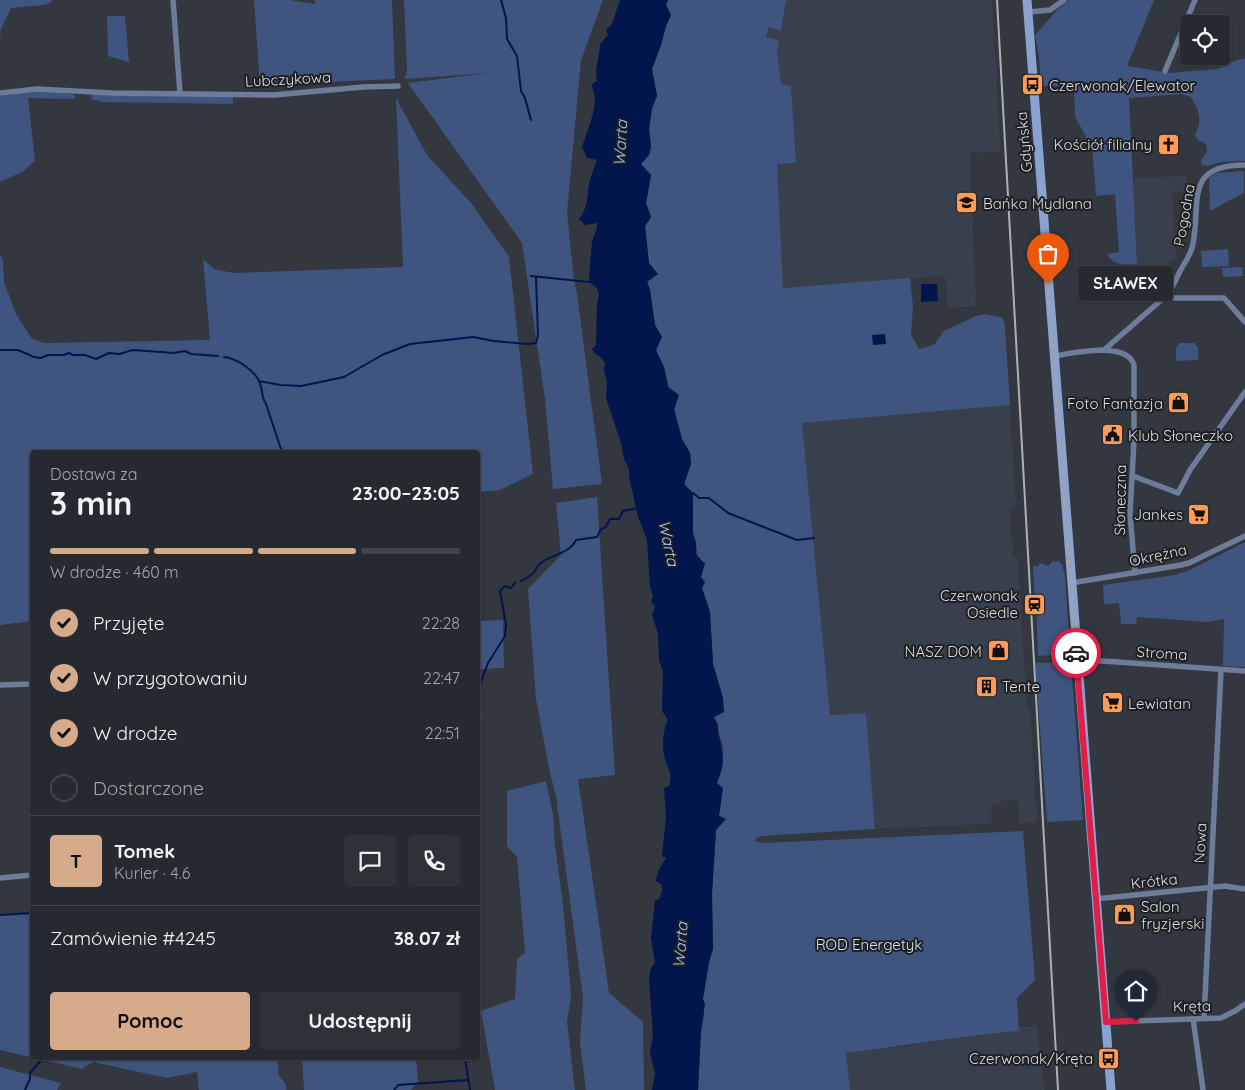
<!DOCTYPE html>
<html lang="pl">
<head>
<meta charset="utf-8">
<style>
  :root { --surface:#26292f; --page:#2e3137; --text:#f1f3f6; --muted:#a4a6aa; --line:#42454b; --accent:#d6ab8b }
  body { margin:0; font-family:Quicksand,sans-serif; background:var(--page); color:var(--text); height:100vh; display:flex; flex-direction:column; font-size:19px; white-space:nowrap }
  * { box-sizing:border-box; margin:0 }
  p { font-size:16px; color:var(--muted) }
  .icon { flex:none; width:28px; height:28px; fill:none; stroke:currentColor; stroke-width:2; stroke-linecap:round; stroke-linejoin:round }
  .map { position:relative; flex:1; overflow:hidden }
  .drawer { position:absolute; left:30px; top:450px; width:450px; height:610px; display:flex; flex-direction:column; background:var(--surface); border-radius:5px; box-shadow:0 1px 4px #0004,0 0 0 1px var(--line) }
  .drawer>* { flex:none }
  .tools { position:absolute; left:1180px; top:15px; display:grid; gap:10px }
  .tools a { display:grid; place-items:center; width:50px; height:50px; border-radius:5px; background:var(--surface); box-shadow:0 1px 4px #0004,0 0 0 1px var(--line); font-size:25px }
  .pin { position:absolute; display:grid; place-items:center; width:42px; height:42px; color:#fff; margin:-51px -21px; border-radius:50% 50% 50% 0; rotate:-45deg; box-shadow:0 0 5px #0007 }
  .pin .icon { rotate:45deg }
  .courier { position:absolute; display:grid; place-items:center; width:50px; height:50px; margin:-25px; border:4px solid #e11d48; border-radius:50%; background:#fff; color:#222; box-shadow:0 1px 6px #0007 }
  .bubble { position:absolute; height:35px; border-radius:5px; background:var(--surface); box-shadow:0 1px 4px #0004,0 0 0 1px var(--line); font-size:16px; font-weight:800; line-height:35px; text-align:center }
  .headline em { font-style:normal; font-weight:800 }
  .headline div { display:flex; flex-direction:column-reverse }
  .headline { display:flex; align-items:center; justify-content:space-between; height:85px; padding:0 20px }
  h1 { font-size:32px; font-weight:800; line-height:38px }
  .bar { display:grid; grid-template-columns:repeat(4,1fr); gap:8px 5px; align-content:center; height:60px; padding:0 20px }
  .bar i { height:6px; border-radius:4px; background:var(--line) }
  .bar .selected { background:var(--accent) }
  .bar p { grid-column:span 4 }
  .line { display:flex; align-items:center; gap:12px; padding:0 20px; border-top:1px solid var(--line) }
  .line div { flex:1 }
  .round { display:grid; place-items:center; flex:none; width:52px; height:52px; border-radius:5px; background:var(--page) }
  ol { padding:0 20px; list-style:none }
  li { display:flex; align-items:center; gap:15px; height:55px }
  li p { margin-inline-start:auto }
  li .icon { padding:5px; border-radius:50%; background:var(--accent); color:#111; stroke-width:4 }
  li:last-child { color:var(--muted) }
  li i { width:28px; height:28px; border:2px solid var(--line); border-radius:50% }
  .button { display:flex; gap:10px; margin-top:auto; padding:10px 20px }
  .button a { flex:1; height:58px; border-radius:5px; background:var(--accent); color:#111; font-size:20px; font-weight:800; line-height:58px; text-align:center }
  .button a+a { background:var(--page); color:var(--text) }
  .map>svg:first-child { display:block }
  .built { fill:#39404d }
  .green { fill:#3f5580 }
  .water { fill:#02154d }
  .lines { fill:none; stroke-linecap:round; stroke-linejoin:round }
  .stream { stroke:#02154d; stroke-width:2 }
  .minor { stroke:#6d7c99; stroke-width:5.5 }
  .secondary { stroke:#8aa2d0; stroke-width:9 }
  .rail { stroke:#acb0b5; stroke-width:2 }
  .done { stroke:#a0a4a9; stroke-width:5; stroke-dasharray:0 9 }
  .route { stroke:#e11d48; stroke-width:6 }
  .labels { text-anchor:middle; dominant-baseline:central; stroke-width:4; stroke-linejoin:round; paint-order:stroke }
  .street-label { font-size:15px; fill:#dbdee2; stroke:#1d1f22 }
  .poi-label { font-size:15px; fill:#dbdee2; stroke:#1d1f22; text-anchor:start }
  .park-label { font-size:15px; fill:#d8e2f4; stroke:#1d1f22 }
  .water-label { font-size:16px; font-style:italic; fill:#abc7fc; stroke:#1d1f22 }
</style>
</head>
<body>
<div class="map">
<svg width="1245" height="1090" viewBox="0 0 1245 1090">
  <rect width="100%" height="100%" fill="#33373f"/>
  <g class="built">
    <path d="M791,0H992L1001,152L970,153L976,306L948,308L945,276L783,288L777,164L796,163L791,87L781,84L777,52L779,40L766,37L769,27L781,30L786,1Z"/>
    <path d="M1186,176L1187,191L1172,192L1176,260H1170L1171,276L1138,278L1133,178Z"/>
    <path d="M1010,405L1016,507L1010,508L1013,557L1018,558L1027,706L1030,707L1037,822L1019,823L1018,800L1001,801L998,805H991L992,822L987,824L875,829L866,713L830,715L802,423Z"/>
    <path d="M1037,1026L1045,1090H850L845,1053L915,1045L969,1035L1019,1030V1027Z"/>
  </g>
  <g class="green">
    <path d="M0,0H52L51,3L43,5L11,8L1,29L0,38Z"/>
    <path d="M254,0H290L315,4V0H392L395,79L260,85Z"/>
    <path d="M404,0H603L581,60L567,213L574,281L577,294L602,484L553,489L545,399L522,243L408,83L487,73L405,79L407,69Z"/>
    <path d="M668,0H791L786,1L781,31L769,27L766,37L779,40L777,52L781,84L791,86L796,163L777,164L783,288L910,278L913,306L911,335L919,349L934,345L944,331L976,316L986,314L1003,318L1005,327L1010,405L802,423L830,715L866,713L875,829L760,836L753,841L765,843L1023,831L1035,980L1017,998L1019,1031C961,1036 904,1046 846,1053L850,1090H698L701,1032L704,1015L703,999L709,962L713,949L712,893L716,830L726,819L719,816L720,805L716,783L722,769L723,746L719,734L718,724L713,717L723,698L713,664L710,612L702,588L696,543L693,533V493L684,485L691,464L690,453L682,439L664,367L656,350L662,337L655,325L650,290L647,281L649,263L645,226L651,217L646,203L651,175L641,164L649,155L651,147L649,129L652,108L657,96L652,69L661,45L666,26L671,15L666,5Z"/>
    <path d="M1069,0H1154L1127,66L1170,73L1217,69L1234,61L1245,58V161L1220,162L1207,166L1201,165L1202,158L1207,152L1206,144L1197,139L1195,135C1203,120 1199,111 1191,97L1182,94L1129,98L1137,264C1124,265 1114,266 1107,254L1119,252L1115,194L1096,196L1092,147L1075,117L1074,86H1041L1039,56L1035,35L1059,8Z"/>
    <path d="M107,16H125L129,62L108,56Z"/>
    <path d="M38,91L73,94L76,97L73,99L28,98L35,161L22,172L0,182V96Z"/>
    <path d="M92,94L233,96V104L102,102L91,99Z"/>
    <path d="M396,98L427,155L471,203L509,257L533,474L500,490L478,492V452H32V621L0,625V254L3,260L4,282L16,314L32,339L45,343L210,340L203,259L214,269L233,273L403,267Z"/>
    <path d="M1244,171V193L1210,211L1209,178L1216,173Z"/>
    <path d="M1228,249L1229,266L1202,267L1201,251Z"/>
    <path d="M1242,267L1243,276L1223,277L1222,268Z"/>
    <path d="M1179,343H1194L1198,347V360L1176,361V348Z"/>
    <path d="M597,497L615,775L578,779L609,993L643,1022L644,1090H586L580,1042L583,998L556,796L550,773L536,699L528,589L561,555L556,503Z"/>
    <path d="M1245,542V667L1223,666L1224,619L1208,622L1137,617L1136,624H1121L1119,603L1104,604L1103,585L1175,575L1192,569Z"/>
    <path d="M1054,560V562L1059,561L1060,564H1062L1065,577L1070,652L1067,654L1038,656L1036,602H1035L1033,566H1038L1041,563L1048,566Z"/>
    <path d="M503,620L504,668L478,669V621Z"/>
    <path d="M1035,661L1036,663L1066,662L1071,665L1083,820L1047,822Z"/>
    <path d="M478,700C486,713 478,729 478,743Z"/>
    <path d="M546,781L553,815L555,846L563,904L571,995L567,1022L575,1090H495L481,1011L515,999L517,959L525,953L517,857L507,846V791Z"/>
    <path d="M32,913V1058H274L278,1063V1074L286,1085V1090H199L197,1072L167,1078L93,1062L82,1069L0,1050V916Z"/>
    <path d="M302,1058H416L418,1081L411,1090H304Z"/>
    <path d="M0,1067L61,1083L57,1090H0Z"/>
  </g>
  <g class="water">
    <path d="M620,0H668L666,5L671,15L666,26L661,45L652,69L657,96L652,108L649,129L651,147L649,155L641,164L651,175L646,203L651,217L645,226L649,263L658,274L647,282L650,290L655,325L662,337L656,350L664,367L668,387L679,395L674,410L682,439L690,453L691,464L684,484L693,493V533L696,543V554L705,564L701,577L705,582L702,588L710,612L713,664L723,698L724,712L714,717C719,726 717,727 719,736C724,756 725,764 717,783L723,788L719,816L726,819L716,830L712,893L713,949L709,962L703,999L705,1004L701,1032L698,1090H652L655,1074L650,1053L653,1035L649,980L651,968L655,963L651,938L655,901L659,899L662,892V885L656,881C657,870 661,867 666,858L662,856L666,816L664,788L669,786C674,772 666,768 664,755C662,745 663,729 668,720L662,711L663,671L659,661L658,634L652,615L655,606L651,602L653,595L650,587L647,540L638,517L629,477V469L624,459L621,443L606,398L607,382L604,370L605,363C602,357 595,355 592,349L596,345L597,304L599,294L597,288L589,282V277L592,241L597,228V223L585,225L579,219C588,208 587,197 589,184C591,175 594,168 597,160L587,158L582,147C587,131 594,116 595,100C595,94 592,89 592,84L597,81C594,68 600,57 600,44L608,35L606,30L612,24Z"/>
    <path d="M921,284H937L938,301L921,302Z"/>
    <path d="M885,334L886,344L873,345L872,335Z"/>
  </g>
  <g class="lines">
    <g class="stream">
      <path d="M501,0L506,18L507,39L517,56L521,91L525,98L531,120"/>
      <path d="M531,276L589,282"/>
      <path d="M0,350H18L34,357L41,358L48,355H64L69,353L73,355H85L96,359L109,353L119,354L133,350L174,353L185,351L191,354L218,356"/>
      <path d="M224,357C236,358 254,370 259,381C263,389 261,397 266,404L282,452"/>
      <path d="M259,381L280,385L301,386L344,377L382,355L410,344L473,337L494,341L528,344L536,343L538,335L536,277"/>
      <path d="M693,493L699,498H709L728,513L797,540L814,538"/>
      <path d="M521,581C525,579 532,575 535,571C537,567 538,564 542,562C554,554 570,553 576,540L597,537L601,529L606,527L610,519H619L623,511L637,508"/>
      <path d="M478,690L488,663L505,636L506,625L500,591L505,586L511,588L515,583"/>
      <path d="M0,915L32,913"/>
      <path d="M465,1058L470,1090"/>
      <path d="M25,1090L30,1079V1073L43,1058"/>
      <path d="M394,1090L398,1085L468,1080"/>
    </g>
    <g class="minor">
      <path d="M173,0L180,93"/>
      <path d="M1028,12L1050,10L1064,0"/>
      <path d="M1165,71L1195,0"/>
      <path d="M0,93L37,89L112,93L274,95L363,87L398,86"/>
      <path d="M1167,295L1174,298H1224L1245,322"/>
      <path d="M1104,350L1167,295C1173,287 1176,280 1180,271C1185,262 1191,255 1193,244C1201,201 1184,165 1245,165"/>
      <path d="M1054,356C1073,353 1127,341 1134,365V441L1130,514L1135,573"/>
      <path d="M1133,476L1178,493L1190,470L1245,392"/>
      <path d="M1071,583L1181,565L1189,563L1245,536"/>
      <path d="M1077,661H1103L1245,671"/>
      <path d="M0,685L32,684"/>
      <path d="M0,878L32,875"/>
      <path d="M1095,899L1225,886L1245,889"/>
      <path d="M1193,1018L1203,1090"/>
      <path d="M1204,1018L1221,670"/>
      <path d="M1106,1022L1221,1018L1235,1011L1245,1004"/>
    </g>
    <path class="secondary" d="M1027,0L1111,1090"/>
    <path class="rail" d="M997,0L1058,1090"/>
  </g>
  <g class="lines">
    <path class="done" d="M1048,284L1076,653"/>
    <path class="route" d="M1076,653L1106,1022L1136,1021"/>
  </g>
  <defs>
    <symbol id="bus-square" viewBox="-11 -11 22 22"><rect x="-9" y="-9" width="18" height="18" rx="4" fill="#fe9b58" stroke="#1d1f22"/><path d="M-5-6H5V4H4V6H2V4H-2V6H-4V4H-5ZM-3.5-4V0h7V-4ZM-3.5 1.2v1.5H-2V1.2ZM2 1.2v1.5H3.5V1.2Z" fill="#111"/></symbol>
    <symbol id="church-square" viewBox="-11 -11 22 22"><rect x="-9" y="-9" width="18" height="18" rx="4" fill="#fe9b58" stroke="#1d1f22"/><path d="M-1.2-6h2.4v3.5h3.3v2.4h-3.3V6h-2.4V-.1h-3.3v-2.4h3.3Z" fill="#111"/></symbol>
    <symbol id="school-square" viewBox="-11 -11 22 22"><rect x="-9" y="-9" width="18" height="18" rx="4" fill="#fe9b58" stroke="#1d1f22"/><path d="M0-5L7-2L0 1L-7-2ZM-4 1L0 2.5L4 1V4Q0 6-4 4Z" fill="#111"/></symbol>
    <symbol id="shop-square" viewBox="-11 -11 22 22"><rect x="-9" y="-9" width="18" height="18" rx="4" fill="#fe9b58" stroke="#1d1f22"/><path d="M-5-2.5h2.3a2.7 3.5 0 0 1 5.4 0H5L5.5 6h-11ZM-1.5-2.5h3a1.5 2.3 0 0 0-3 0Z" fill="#111"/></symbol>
    <symbol id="civic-square" viewBox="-11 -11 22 22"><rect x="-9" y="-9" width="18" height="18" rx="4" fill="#fe9b58" stroke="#1d1f22"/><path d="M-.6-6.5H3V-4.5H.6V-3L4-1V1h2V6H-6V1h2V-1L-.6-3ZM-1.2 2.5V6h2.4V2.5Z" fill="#111"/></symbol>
    <symbol id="supermarket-square" viewBox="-11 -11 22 22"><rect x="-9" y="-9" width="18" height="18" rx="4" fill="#fe9b58" stroke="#1d1f22"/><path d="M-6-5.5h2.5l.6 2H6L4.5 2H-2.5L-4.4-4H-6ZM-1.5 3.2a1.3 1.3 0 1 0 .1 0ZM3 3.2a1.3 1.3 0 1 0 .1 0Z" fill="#111"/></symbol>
    <symbol id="station-square" viewBox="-11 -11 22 22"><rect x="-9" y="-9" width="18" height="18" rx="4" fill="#fe9b58" stroke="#1d1f22"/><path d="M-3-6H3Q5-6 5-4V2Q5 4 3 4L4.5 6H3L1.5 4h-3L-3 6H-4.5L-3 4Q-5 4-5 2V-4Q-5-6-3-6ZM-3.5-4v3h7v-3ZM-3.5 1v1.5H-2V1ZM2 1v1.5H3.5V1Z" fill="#111"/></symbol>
    <symbol id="building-square" viewBox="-11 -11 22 22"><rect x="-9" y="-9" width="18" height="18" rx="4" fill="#fe9b58" stroke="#1d1f22"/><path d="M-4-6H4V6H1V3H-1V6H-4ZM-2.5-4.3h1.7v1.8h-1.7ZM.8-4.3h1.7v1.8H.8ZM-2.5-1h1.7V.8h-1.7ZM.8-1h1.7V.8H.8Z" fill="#111"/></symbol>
  </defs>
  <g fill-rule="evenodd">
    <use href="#bus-square" x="1020" y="72" width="25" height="25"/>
    <use href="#church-square" x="1156" y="132" width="25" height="25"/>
    <use href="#school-square" x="954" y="190" width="25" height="25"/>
    <use href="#shop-square" x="1166" y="390" width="25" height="25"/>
    <use href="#civic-square" x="1100" y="422" width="25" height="25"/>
    <use href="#supermarket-square" x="1186" y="502" width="25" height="25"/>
    <use href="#station-square" x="1022" y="592" width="25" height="25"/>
    <use href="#shop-square" x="986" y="638" width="25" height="25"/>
    <use href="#building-square" x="974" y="674" width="25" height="25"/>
    <use href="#supermarket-square" x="1100" y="690" width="25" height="25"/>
    <use href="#shop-square" x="1112" y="902" width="25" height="25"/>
    <use href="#bus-square" x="1096" y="1046" width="25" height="25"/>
  </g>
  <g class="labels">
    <g class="street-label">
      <text transform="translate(288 79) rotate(-3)">Lubczykowa</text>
      <text transform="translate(1024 142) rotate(-95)">Gdyńska</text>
      <text transform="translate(1184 215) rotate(-80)">Pogodna</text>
      <text transform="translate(1120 500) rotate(-89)">Słoneczna</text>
      <text transform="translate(1158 555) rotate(-12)">Okrężna</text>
      <text transform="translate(1162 653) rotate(4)">Stroma</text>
      <text transform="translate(1200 843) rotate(-87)">Nowa</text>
      <text transform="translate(1154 881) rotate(-6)">Krótka</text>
      <text transform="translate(1192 1006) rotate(-1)">Kręta</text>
    </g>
    <g class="poi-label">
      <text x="1049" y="85">Czerwonak/Elewator</text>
      <text x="1152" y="144" text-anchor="end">Kościół filialny</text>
      <text x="983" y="203">Bańka Mydlana</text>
      <text x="1163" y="403" text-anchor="end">Foto Fantazja</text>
      <text x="1128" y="435">Klub Słoneczko</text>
      <text x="1183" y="514" text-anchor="end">Jankes</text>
      <text x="1018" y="595" text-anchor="end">Czerwonak<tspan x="1018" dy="17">Osiedle</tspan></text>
      <text x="982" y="651" text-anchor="end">NASZ DOM</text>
      <text x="1002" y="686">Tente</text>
      <text x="1128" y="703">Lewiatan</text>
      <text x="1141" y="906">Salon<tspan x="1141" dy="17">fryzjerski</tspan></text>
      <text x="1093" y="1058" text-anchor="end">Czerwonak/Kręta</text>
    </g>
    <g class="park-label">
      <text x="869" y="944">ROD Energetyk</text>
    </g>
    <g class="water-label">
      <text transform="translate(620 143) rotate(-87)">Warta</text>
      <text transform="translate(669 543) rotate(78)">Warta</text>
      <text transform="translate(680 945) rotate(-86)">Warta</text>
    </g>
  </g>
</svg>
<div class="tools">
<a><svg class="icon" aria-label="locate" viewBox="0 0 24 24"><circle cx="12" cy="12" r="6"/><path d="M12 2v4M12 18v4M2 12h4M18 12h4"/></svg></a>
</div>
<div class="pin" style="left:1048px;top:284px;background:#ea580c"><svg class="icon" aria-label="bag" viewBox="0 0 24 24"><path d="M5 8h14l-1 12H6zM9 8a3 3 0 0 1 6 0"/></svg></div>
<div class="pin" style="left:1136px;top:1021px;background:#1f2937"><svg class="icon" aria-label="home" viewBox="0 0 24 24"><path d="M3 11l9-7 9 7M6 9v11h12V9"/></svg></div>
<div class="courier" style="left:1076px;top:653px"><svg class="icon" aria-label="car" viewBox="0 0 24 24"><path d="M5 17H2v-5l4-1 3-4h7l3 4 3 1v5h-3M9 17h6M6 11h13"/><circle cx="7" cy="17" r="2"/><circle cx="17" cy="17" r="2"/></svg></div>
<div class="bubble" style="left:1078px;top:266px;width:95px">SŁAWEX</div>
<section class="drawer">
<div class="headline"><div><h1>3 min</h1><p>Dostawa za</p></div><em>23:00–23:05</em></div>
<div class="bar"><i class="selected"></i><i class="selected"></i><i class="selected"></i><i></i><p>W drodze · 460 m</p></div>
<ol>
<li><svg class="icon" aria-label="check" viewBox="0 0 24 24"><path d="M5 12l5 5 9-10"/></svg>Przyjęte<p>22:28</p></li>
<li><svg class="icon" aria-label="check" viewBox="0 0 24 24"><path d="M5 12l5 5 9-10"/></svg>W przygotowaniu<p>22:47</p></li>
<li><svg class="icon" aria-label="check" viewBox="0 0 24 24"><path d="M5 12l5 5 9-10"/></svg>W drodze<p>22:51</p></li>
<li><i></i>Dostarczone</li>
</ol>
<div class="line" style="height:90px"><b class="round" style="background:var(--accent);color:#111">T</b><div><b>Tomek</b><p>Kurier · 4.6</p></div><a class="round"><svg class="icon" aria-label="chat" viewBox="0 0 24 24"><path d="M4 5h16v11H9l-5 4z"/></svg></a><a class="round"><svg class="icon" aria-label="phone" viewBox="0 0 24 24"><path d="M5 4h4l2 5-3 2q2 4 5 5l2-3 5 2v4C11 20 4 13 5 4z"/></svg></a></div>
<div class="line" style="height:65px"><div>Zamówienie #4245</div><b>38.07 zł</b></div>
<div class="button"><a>Pomoc</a><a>Udostępnij</a></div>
</section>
</div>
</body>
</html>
